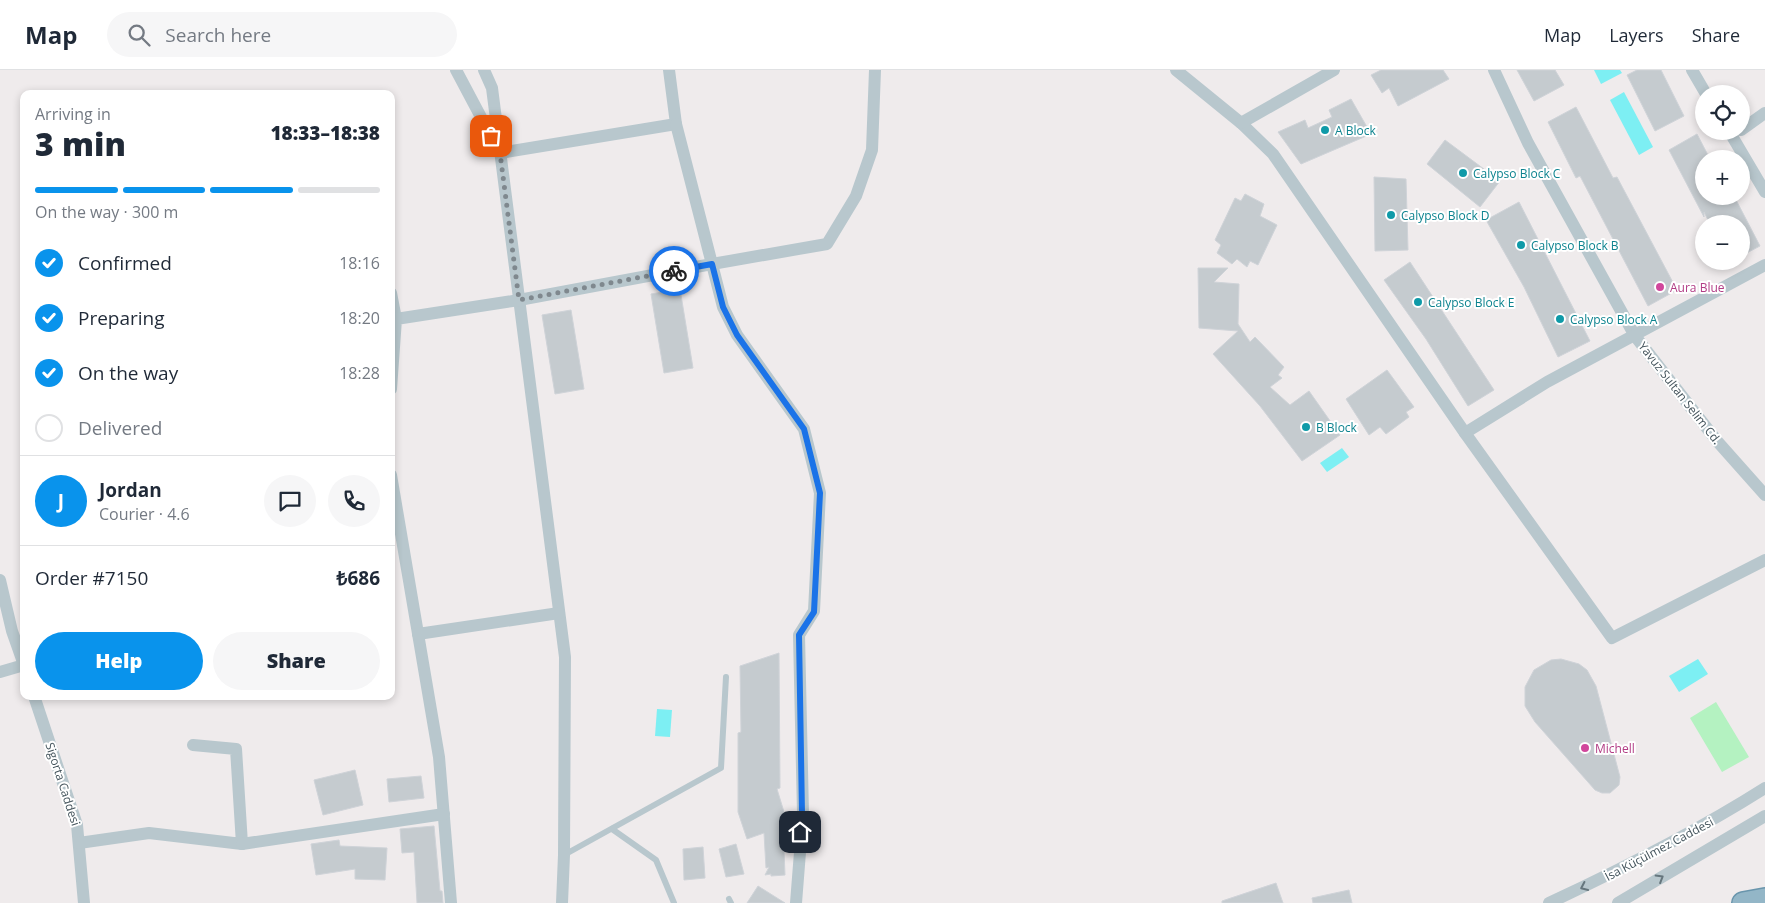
<!DOCTYPE html>
<html lang="en">
<head>
<meta charset="utf-8">
<style>
  :root { --surface:#fff; --page:#f6f6f7; --text:#1f2937; --muted:#747a83; --line:#e0e1e3; --accent:#0993ec }
  body { margin:0; font-family:"Open Sans",sans-serif; background:var(--page); color:var(--text); height:100vh; display:flex; flex-direction:column; font-size:19px; white-space:nowrap }
  * { box-sizing:border-box; margin:0 }
  p { font-size:16px; color:var(--muted) }
  .icon { flex:none; width:28px; height:28px; fill:none; stroke:currentColor; stroke-width:2; stroke-linecap:round; stroke-linejoin:round }
  .map { position:relative; flex:1; overflow:hidden }
  .drawer { position:absolute; left:20px; top:20px; width:375px; height:610px; display:flex; flex-direction:column; background:var(--surface); border-radius:10px; box-shadow:0 2px 8px #0003 }
  .drawer>* { flex:none }
  .buttons { position:absolute; left:1695px; top:15px; display:grid; gap:10px }
  .buttons a { display:grid; place-items:center; width:55px; height:55px; border-radius:50%; background:var(--surface); box-shadow:0 2px 8px #0003; font-size:25px }
  .pin { position:absolute; display:grid; place-items:center; width:42px; height:42px; color:#fff; margin:-21px; border-radius:10px; box-shadow:0 2px 8px #0006 }
  .courier { position:absolute; display:grid; place-items:center; width:50px; height:50px; margin:-25px; border:4px solid #1a73e8; border-radius:50%; background:#fff; color:#222; box-shadow:0 1px 6px #0007 }
  .head em { font-style:normal; font-weight:800 }
  .head div { display:flex; flex-direction:column-reverse }
  .head { display:flex; align-items:center; justify-content:space-between; height:85px; padding:0 15px }
  h1 { font-size:32px; font-weight:800; line-height:38px }
  .bar { display:grid; grid-template-columns:repeat(4,1fr); gap:8px 5px; align-content:center; height:60px; padding:0 15px }
  .bar i { height:6px; border-radius:4px; background:var(--line) }
  .bar .active { background:var(--accent) }
  .bar p { grid-column:span 4 }
  .line { display:flex; align-items:center; gap:12px; padding:0 15px; border-top:1px solid var(--line) }
  .line div { flex:1 }
  .round { display:grid; place-items:center; flex:none; width:52px; height:52px; border-radius:26px; background:var(--page) }
  ol { padding:0 15px; list-style:none }
  li { display:flex; align-items:center; gap:15px; height:55px }
  li p { margin-inline-start:auto }
  li .icon { padding:5px; border-radius:50%; background:var(--accent); color:#fff; stroke-width:4 }
  li:last-child { color:var(--muted) }
  li i { width:28px; height:28px; border:2px solid var(--line); border-radius:50% }
  .primary-button { display:flex; gap:10px; margin-top:auto; padding:10px 15px }
  .primary-button a { flex:1; height:58px; border-radius:30px; background:var(--accent); color:#fff; font-size:20px; font-weight:800; line-height:58px; text-align:center }
  .primary-button a+a { background:var(--page); color:var(--text) }
  header { display:flex; align-items:center; gap:30px; box-sizing:border-box; height:70px; padding:0 25px; background:var(--surface); border-bottom:1px solid var(--line) }
  header strong { font-size:24px }
  nav { display:flex; gap:28px; margin-inline-start:auto; font-size:18px }
  .search { width:350px; height:45px; background:var(--page); display:flex; align-items:center; gap:12px; box-sizing:border-box; padding:0 18px; border-radius:28px; color:var(--muted); font-size:19px }
  .map>svg:first-child { display:block }
  .green { fill:#b4f2c1 }
  .water { fill:#7deff3 }
  .building { fill:#c5cbcf; stroke:#cfd3d8 }
  .lines { fill:none; stroke-linecap:round; stroke-linejoin:round }
  .trunk-casing { stroke:#6995ac; stroke-width:24 }
  .service { stroke:#b8c7cd; stroke-width:6 }
  .minor { stroke:#b8c7cd; stroke-width:12 }
  .trunk { stroke:#93b6c7; stroke-width:21 }
  .oneway { stroke:#66767d }
  .done { stroke:#7f888e; stroke-width:5; stroke-dasharray:0 9 }
  .route { stroke:#1a73e8; stroke-width:6 }
  .culture-dot { fill:#0f9aa8; stroke:#fff; stroke-width:2 }
  .hotel-dot { fill:#d1479c; stroke:#fff; stroke-width:2 }
  .labels { text-anchor:middle; dominant-baseline:central; stroke-width:4; stroke-linejoin:round; paint-order:stroke }
  .culture-label { font-size:12px; fill:#0d838f; stroke:#fff; text-anchor:start }
  .hotel-label { font-size:12px; fill:#b23c85; stroke:#fff; text-anchor:start }
  .street-label { font-size:12px; fill:#43535b; stroke:#fff }
</style>
</head>
<body>
<header>
<strong>Map</strong>
<div class="search"><svg class="icon" aria-label="search" viewBox="0 0 24 24"><circle cx="10" cy="10" r="6"/><path d="M15 15l6 6"/></svg>Search here</div>
<nav><a>Map</a><a>Layers</a><a>Share</a></nav>
</header>
<div class="map">
<svg width="1765" height="833" viewBox="0 0 1765 833">
  <rect width="100%" height="100%" fill="#efebec"/>
  <path class="green" d="M1716,632L1749,687L1722,702L1690,648Z"/>
  <g class="water">
    <path d="M1594,0H1620L1622,3L1601,14Z"/>
    <path d="M1624,22L1653,77L1639,85L1610,30Z"/>
    <path d="M1342,378L1349,387L1327,402L1320,393Z"/>
    <path d="M1698,589L1708,604L1679,622L1669,606Z"/>
    <path d="M657,639L672,640L670,667L655,666Z"/>
  </g>
  <g class="building">
    <path d="M1381,0H1443L1449,9L1398,36L1389,18L1382,23L1371,5Z"/>
    <path d="M1517,0H1555L1564,15L1534,31Z"/>
    <path d="M1637,0H1661L1684,46L1655,61L1627,5Z"/>
    <path d="M1351,29L1371,64L1301,94L1278,62L1305,50L1308,58L1332,47L1329,40Z"/>
    <path d="M1576,37L1613,108L1617,107L1677,220L1648,236L1580,106L1576,108L1548,52Z"/>
    <path d="M1697,64L1710,89H1704V126H1734L1760,176L1741,186V154H1710L1704,142V147L1669,80Z"/>
    <path d="M1445,70L1500,111L1480,137L1427,94Z"/>
    <path d="M1374,107L1406,109L1408,180L1375,181Z"/>
    <path d="M1245,124L1264,134L1260,146L1277,155L1258,195L1250,191L1247,197L1237,189L1232,194L1217,183L1221,175L1215,170L1235,128L1241,131Z"/>
    <path d="M1519,132L1590,271L1558,287L1524,217L1486,150Z"/>
    <path d="M1410,192L1494,320L1468,336L1426,269L1384,210Z"/>
    <path d="M1198,198H1228L1214,212L1239,214L1238,254L1250,272L1255,267L1284,297L1278,305L1282,308L1270,317L1290,335L1309,321L1340,365L1302,391L1260,336L1213,284L1238,261L1199,258Z"/>
    <path d="M680,219L693,298L664,303L651,224Z"/>
    <path d="M571,240L584,319L555,324L542,245Z"/>
    <path d="M1387,300L1414,337L1406,342L1409,347L1386,364L1380,357L1369,365L1346,329Z"/>
    <path d="M779,583L780,718L777,719L788,755L783,757L785,805L771,806V804L765,805L769,797L766,798L764,763L747,769L738,742V663L741,662L740,596Z"/>
    <path d="M1561,589L1579,594L1587,600L1596,616L1620,707L1619,715L1610,723H1602L1595,720L1535,652L1525,636V617L1534,600L1551,590Z"/>
    <path d="M355,700L363,735L323,745L314,710Z"/>
    <path d="M421,706L424,728L389,732L387,709Z"/>
    <path d="M434,756L440,821H442L443,833H417L414,782L402,783L400,759Z"/>
    <path d="M339,770L340,776L387,778L385,810L355,809V799L316,805L311,774Z"/>
    <path d="M736,774L744,804L726,807L719,779Z"/>
    <path d="M703,777L705,808L684,810L683,779Z"/>
    <path d="M1276,813L1283,833H1222V831Z"/>
    <path d="M758,816L785,833H747Z"/>
    <path d="M1349,820L1352,833H1313L1312,828Z"/>
  </g>
  <g class="lines">
    <defs>
      <path id="trunk" d="M1743,833L1765,829"/>
    </defs>
    <use href="#trunk" class="trunk-casing"/>
    <g class="service">
      <path d="M612,759L656,790L674,833"/>
      <path d="M564,785L721,698L726,607"/>
      <path d="M729,829L731,833"/>
    </g>
    <g class="minor">
      <path d="M456,0L500,83L676,54L669,0"/>
      <path d="M484,0L492,18L565,587L564,785L562,833"/>
      <path d="M1176,0L1241,53L1273,84L1465,363L1612,568L1765,490"/>
      <path d="M1494,0L1528,73L1635,266L1717,371L1765,425"/>
      <path d="M1692,0L1706,24"/>
      <path d="M1241,53L1334,0"/>
      <path d="M1741,60L1765,43"/>
      <path d="M1729,61L1765,122"/>
      <path d="M391,223L396,249"/>
      <path d="M391,319L396,249L519,230L712,194L676,54"/>
      <path d="M1465,363L1547,312L1765,195"/>
      <path d="M391,405L439,687L451,833"/>
      <path d="M0,510L12,561L24,595"/>
      <path d="M418,564L559,543"/>
      <path d="M0,602L24,595"/>
      <path d="M34,626L77,755L84,833"/>
      <path d="M79,773L149,763L242,774L236,679L193,675"/>
      <path d="M242,774L444,744"/>
      <path d="M796,833L803,744L799,565L814,541L820,423L804,359L737,265L723,237L712,194L827,174L856,126L872,80L875,0"/>
      <path d="M1549,833C1624,798 1696,762 1765,718"/>
      <path d="M1618,833L1765,746"/>
    </g>
    <use href="#trunk" class="trunk"/>
  </g>
  <defs><path id="oneway-chevron" d="M-2-3.5L2.5 0L-2 3.5" fill="none" stroke-width="1.6" stroke-linecap="round" stroke-linejoin="round" transform="scale(1.25)"/></defs>
  <g class="oneway">
    <use href="#oneway-chevron" transform="translate(1660 808) rotate(-31)"/>
    <use href="#oneway-chevron" transform="translate(1584 817) rotate(155)"/>
  </g>
  <g class="lines">
    <path class="done" d="M491,66L500,83L519,230L674,201"/>
    <path class="route" d="M674,201L712,194L723,237L737,265L804,359L820,423L814,542L799,565L802,744L800,762"/>
  </g>
  <g class="culture-dot">
    <circle cx="1325" cy="60" r="5"/>
    <circle cx="1463" cy="103" r="5"/>
    <circle cx="1391" cy="145" r="5"/>
    <circle cx="1521" cy="175" r="5"/>
    <circle cx="1418" cy="232" r="5"/>
    <circle cx="1560" cy="249" r="5"/>
    <circle cx="1306" cy="357" r="5"/>
  </g>
  <g class="hotel-dot">
    <circle cx="1660" cy="217" r="5"/>
    <circle cx="1585" cy="678" r="5"/>
  </g>
  <g class="labels">
    <g class="culture-label">
      <text x="1335" y="60">A Block</text>
      <text x="1473" y="103">Calypso Block C</text>
      <text x="1401" y="145">Calypso Block D</text>
      <text x="1531" y="175">Calypso Block B</text>
      <text x="1428" y="232">Calypso Block E</text>
      <text x="1570" y="249">Calypso Block A</text>
      <text x="1316" y="357">B Block</text>
    </g>
    <g class="hotel-label">
      <text x="1670" y="217">Aura Blue</text>
      <text x="1595" y="678">Michell</text>
    </g>
    <g class="street-label">
      <text transform="translate(1680 323) rotate(52)">Yavuz Sultan Selim Cd.</text>
      <text transform="translate(63 714) rotate(72)">Sigorta Caddesi</text>
      <text transform="translate(1659 779) rotate(-28)">İsa Küçülmez Caddesi</text>
    </g>
  </g>
</svg>
<div class="buttons">
<a><svg class="icon" aria-label="locate" viewBox="0 0 24 24"><circle cx="12" cy="12" r="6"/><path d="M12 2v4M12 18v4M2 12h4M18 12h4"/></svg></a>
<a>+</a>
<a>−</a>
</div>
<div class="pin" style="left:491px;top:66px;background:#ea580c"><svg class="icon" aria-label="bag" viewBox="0 0 24 24"><path d="M5 8h14l-1 12H6zM9 8a3 3 0 0 1 6 0"/></svg></div>
<div class="pin" style="left:800px;top:762px;background:#1f2937"><svg class="icon" aria-label="home" viewBox="0 0 24 24"><path d="M3 11l9-7 9 7M6 9v11h12V9"/></svg></div>
<div class="courier" style="left:674px;top:201px"><svg class="icon" aria-label="bike" viewBox="0 0 24 24"><circle cx="6" cy="16" r="4"/><circle cx="18" cy="16" r="4"/><path d="M6 16l4-8h5l3 8M10 8l3 8H6M13 5h3"/></svg></div>
<section class="drawer">
<div class="head"><div><h1>3 min</h1><p>Arriving in</p></div><em>18:33–18:38</em></div>
<div class="bar"><i class="active"></i><i class="active"></i><i class="active"></i><i></i><p>On the way · 300 m</p></div>
<ol>
<li><svg class="icon" aria-label="check" viewBox="0 0 24 24"><path d="M5 12l5 5 9-10"/></svg>Confirmed<p>18:16</p></li>
<li><svg class="icon" aria-label="check" viewBox="0 0 24 24"><path d="M5 12l5 5 9-10"/></svg>Preparing<p>18:20</p></li>
<li><svg class="icon" aria-label="check" viewBox="0 0 24 24"><path d="M5 12l5 5 9-10"/></svg>On the way<p>18:28</p></li>
<li><i></i>Delivered</li>
</ol>
<div class="line" style="height:90px"><b class="round" style="background:var(--accent);color:#fff">J</b><div><b>Jordan</b><p>Courier · 4.6</p></div><a class="round"><svg class="icon" aria-label="chat" viewBox="0 0 24 24"><path d="M4 5h16v11H9l-5 4z"/></svg></a><a class="round"><svg class="icon" aria-label="phone" viewBox="0 0 24 24"><path d="M5 4h4l2 5-3 2q2 4 5 5l2-3 5 2v4C11 20 4 13 5 4z"/></svg></a></div>
<div class="line" style="height:65px"><div>Order #7150</div><b>₺686</b></div>
<div class="primary-button"><a>Help</a><a>Share</a></div>
</section>
</div>
</body>
</html>
